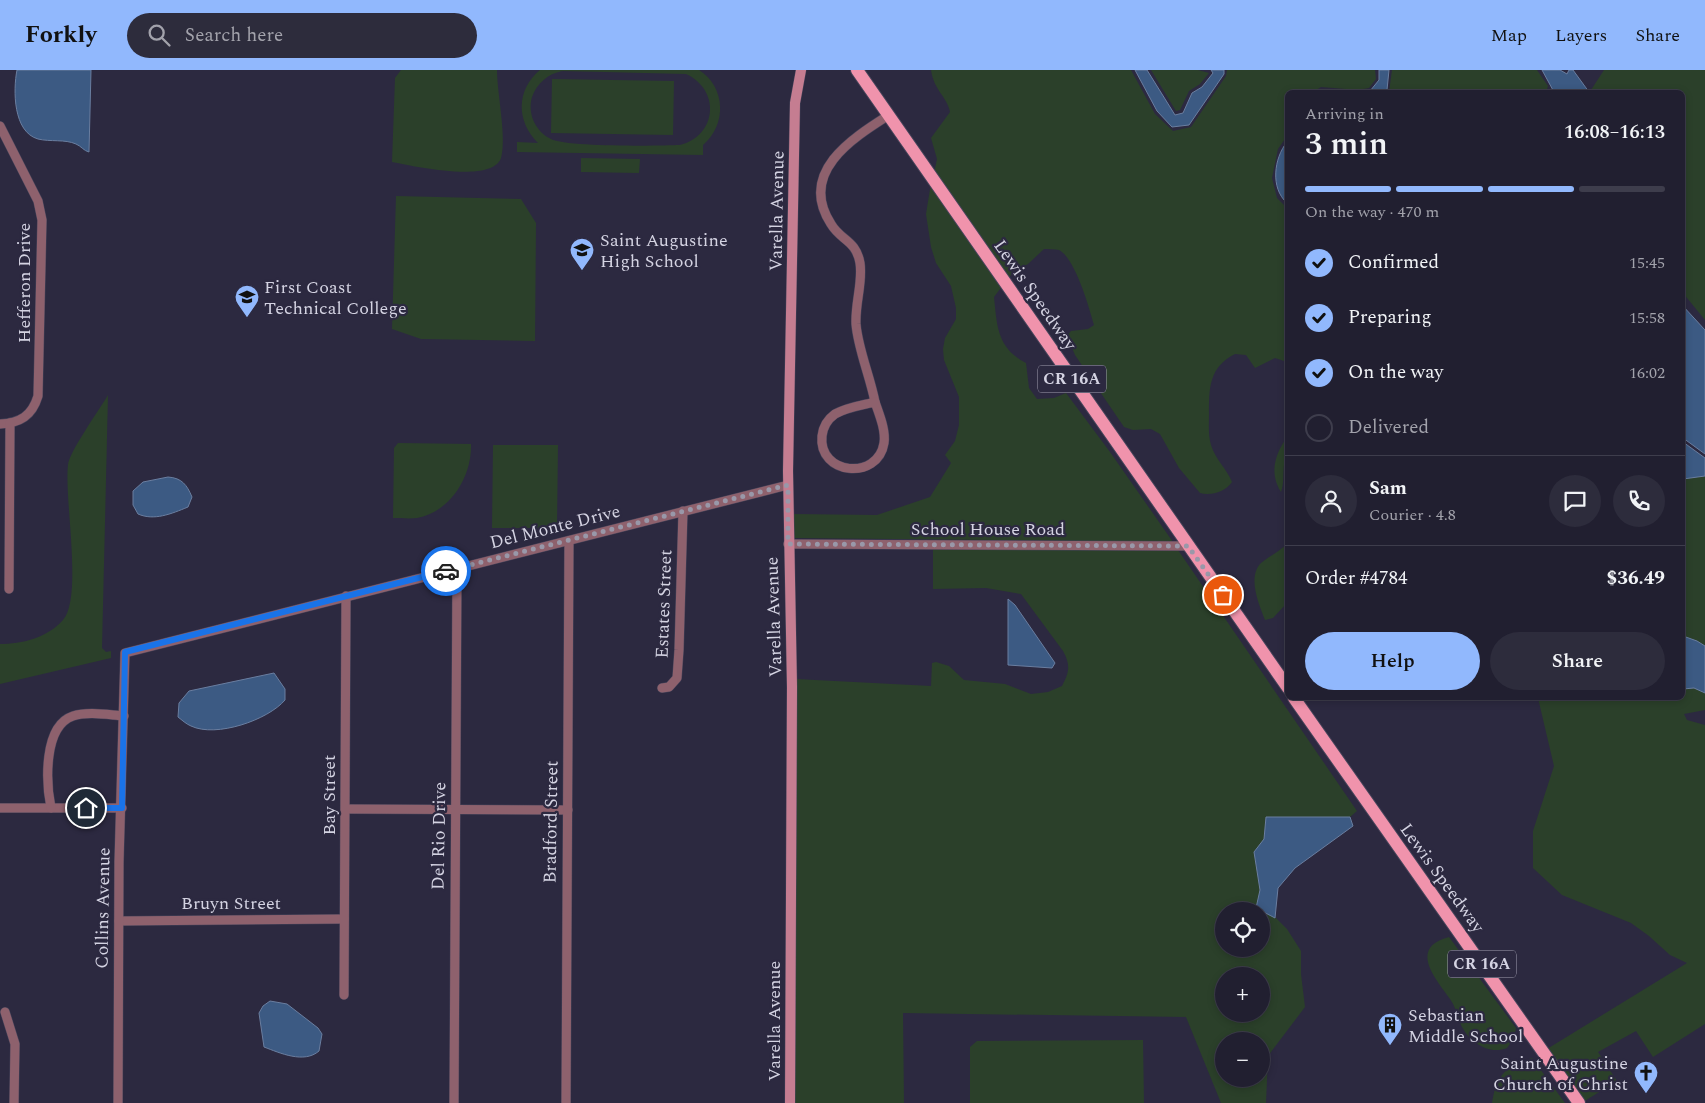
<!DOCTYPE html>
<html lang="en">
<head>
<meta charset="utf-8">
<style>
  :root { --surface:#211f30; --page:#2d2c3c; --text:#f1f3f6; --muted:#a2a2ab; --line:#3e3d4c; --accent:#91b8fd }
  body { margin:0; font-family:Spectral,serif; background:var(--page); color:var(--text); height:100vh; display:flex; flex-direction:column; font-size:19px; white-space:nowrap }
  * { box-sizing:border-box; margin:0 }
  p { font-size:16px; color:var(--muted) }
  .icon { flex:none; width:28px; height:28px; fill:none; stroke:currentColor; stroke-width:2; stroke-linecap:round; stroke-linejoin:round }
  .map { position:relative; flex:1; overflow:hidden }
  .drawer { position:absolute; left:1285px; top:20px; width:400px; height:610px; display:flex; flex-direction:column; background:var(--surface); border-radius:8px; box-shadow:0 2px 8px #0003,0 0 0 1px var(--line) }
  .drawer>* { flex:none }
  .buttons { position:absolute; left:1215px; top:832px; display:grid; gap:10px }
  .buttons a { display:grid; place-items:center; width:55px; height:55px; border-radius:50%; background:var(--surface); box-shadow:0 2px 8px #0003,0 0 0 1px var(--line); font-size:25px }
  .pin { position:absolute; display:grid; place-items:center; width:42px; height:42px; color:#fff; margin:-21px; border:2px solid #fff; border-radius:50%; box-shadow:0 1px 5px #0007 }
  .courier { position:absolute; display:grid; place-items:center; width:50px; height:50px; margin:-25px; border:4px solid #1a73e8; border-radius:50%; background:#fff; color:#222; box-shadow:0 1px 6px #0007 }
  .summary em { font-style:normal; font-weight:600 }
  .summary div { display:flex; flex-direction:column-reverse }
  .summary { display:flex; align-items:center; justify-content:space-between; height:85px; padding:0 20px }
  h1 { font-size:32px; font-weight:600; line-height:38px }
  .bar { display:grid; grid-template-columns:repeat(4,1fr); gap:8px 5px; align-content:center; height:60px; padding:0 20px }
  .bar i { height:6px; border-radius:4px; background:var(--line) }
  .bar .on { background:var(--accent) }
  .bar p { grid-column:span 4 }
  .line { display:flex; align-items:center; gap:12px; padding:0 20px; border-top:1px solid var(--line) }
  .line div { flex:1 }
  .round { display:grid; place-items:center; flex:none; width:52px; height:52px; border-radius:26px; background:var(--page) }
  ol { padding:0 20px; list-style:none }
  li { display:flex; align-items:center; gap:15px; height:55px }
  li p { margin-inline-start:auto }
  li .icon { padding:5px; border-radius:50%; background:var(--accent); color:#111; stroke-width:4 }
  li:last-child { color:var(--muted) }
  li i { width:28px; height:28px; border:2px solid var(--line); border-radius:50% }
  .button { display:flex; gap:10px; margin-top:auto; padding:10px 20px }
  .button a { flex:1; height:58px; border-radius:30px; background:var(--accent); color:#111; font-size:20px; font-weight:600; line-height:58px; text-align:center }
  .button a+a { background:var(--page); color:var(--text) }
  header { display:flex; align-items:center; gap:30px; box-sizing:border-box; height:70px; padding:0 25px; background:var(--accent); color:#111 }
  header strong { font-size:24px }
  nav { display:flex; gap:28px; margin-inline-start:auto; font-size:18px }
  .search { width:350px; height:45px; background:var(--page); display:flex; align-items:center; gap:12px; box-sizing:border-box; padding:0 18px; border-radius:28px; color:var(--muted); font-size:19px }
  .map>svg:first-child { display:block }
  .green { fill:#2b402a; fill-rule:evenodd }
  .water { fill:#3c5a83; stroke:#6a7ea0 }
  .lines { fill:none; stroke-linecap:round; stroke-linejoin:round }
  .street-casing { stroke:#47445a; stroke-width:10 }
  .secondary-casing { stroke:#47445a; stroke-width:11 }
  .primary-casing { stroke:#47445a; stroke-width:14 }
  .street { stroke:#8e616d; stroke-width:9 }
  .secondary { stroke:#c57d91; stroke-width:10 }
  .primary { stroke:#f093ac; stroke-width:12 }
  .done { stroke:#9998a9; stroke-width:5; stroke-dasharray:0 9 }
  .route { stroke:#1a73e8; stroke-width:6 }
  .labels { text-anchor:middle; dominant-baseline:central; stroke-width:4.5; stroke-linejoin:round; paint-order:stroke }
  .shield { fill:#2c2940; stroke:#a2a0b1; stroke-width:1 }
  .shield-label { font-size:16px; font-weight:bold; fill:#d4d3e2 }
  .street-label { font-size:18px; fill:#d4d3e2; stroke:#2c2940 }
  .poi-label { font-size:18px; fill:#d4d3e2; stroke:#2c2940; text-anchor:start }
</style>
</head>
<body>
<header>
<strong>Forkly</strong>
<div class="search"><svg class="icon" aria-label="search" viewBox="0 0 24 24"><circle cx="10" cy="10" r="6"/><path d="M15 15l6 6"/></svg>Search here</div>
<nav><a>Map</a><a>Layers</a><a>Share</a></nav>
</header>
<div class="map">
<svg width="1705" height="1033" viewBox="0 0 1705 1033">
  <rect width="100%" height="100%" fill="#2c2940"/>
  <g class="green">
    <path d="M401,0H497C497,23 507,68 501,88C492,114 413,96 392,92L395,8Z"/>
    <path d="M540,0H699C726,17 727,55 703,75V85L517,82V72L538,73C516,51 516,20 540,0ZM562,1L686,4C721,20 717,66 680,75C659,76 565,77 551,69C536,62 527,44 532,27C537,13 548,4 562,1Z"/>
    <path d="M931,0H1131L1155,44L1173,61L1191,57L1226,6L1227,0H1375L1376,9L1369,18L1358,20L1321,17L1313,22H1288L1287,66L1278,79L1272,108L1277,128L1287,138V292L1275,288L1255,298L1246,285L1235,284C1209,297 1209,318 1209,344C1209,354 1208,365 1211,375C1215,389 1227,399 1232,412C1225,422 1211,426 1200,423L1179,398L1160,364L1151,359L1133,360L1124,357L1075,285L1067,266L1071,261L1088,259L1094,255C1089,237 1075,188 1059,180C1055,179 1048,179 1044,179L1028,194L1013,202L1008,209L934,103L937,89L931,68L950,42C947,26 934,21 931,0Z"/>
    <path d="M1151,0H1198L1209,3L1200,14L1189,21L1180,40L1176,41Z"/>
    <path d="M1392,0H1537L1548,16L1546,22H1389Z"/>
    <path d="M1604,0H1705V250L1683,223L1682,22H1592L1591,20Z"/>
    <path d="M552,9L674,11L673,65L551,63Z"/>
    <path d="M581,88L640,89L639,103L581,102Z"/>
    <path d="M931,113L1003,215L994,227C997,256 997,278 1026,293L1029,318L1037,329L1054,328L1066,323L1110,382L1173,472L792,468L793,444L877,445L930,427L951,393L945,385L955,371L959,355V327L944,290L943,279L945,268L956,249V238L951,216L936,193L931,177L926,144Z"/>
    <path d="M396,126L521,129L536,153L535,271L421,269L392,259Z"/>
    <path d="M108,325L102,578L106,582L111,581V588L0,614V574C22,574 47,568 63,550C83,527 64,429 68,395C69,382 100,339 108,325Z"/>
    <path d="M1285,370L1287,371V390H1285C1282,401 1285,411 1281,422C1270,404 1274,387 1285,370Z"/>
    <path d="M398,373L471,374C472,407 450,442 417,448C409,449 400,448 393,448L394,378Z"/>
    <path d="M493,375H558L557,458H492Z"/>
    <path d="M1705,406V576L1697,571L1683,566L1682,409Z"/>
    <path d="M1287,474V533L1273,548L1265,550C1259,535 1247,507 1261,493C1269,486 1279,482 1287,474Z"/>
    <path d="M933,479L1178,480L1357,741L1350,747H1266L1264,770L1255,782L1260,820L1256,838L1272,844L1287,859L1301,881V904L1305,937L1268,986L1266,1033H1221L1186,947L903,943L904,1033H794L796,609L931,616L932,593L936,592L949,596L964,610L1005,614L1031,624L1048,622L1062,616C1069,603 1071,595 1063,581L1021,524L986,518L933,519ZM1224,841H1261V879H1224ZM1224,906H1261V944H1224ZM1224,971H1261V1009H1224Z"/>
    <path d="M1694,618L1705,623V640L1684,644L1687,650L1705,655V954L1653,987L1636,961L1598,982L1617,1011L1583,1032L1547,979L1687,893L1670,885L1649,866L1631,853L1562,825L1533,798V761L1554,696L1538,628H1682L1683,619Z"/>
    <path d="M1449,867L1516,958L1514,968L1507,978C1489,985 1471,973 1462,957C1458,949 1456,937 1450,929C1437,910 1407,878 1449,867Z"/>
    <path d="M1143,970L1144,1033H970V977L977,971Z"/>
    <path d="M1532,988L1565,1033H1492C1496,1006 1506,995 1532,988Z"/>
  </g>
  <g class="water">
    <path d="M17,0H91L89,82C84,81 81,76 76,74C65,69 50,72 38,69C13,62 13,20 17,0Z"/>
    <path d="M1135,0H1147L1175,45L1183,43L1192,23L1202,17L1213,3L1211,0H1224V4L1189,55L1172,57L1157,41Z"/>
    <path d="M1379,0H1389L1387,20L1384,22H1363L1370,21L1379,10Z"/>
    <path d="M1542,0H1560L1567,4L1569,0H1573L1589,22H1554Z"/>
    <path d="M1287,72V133C1270,118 1274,88 1287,72Z"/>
    <path d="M1682,235L1705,260V384L1683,368Z"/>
    <path d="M1683,372L1705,388V406L1683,409Z"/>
    <path d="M168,407C182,408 187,415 192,427L188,437C171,444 154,451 138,444L133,435V421L143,412Z"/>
    <path d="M1008,529L1015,535L1055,593L1052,598L1008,595Z"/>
    <path d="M1683,566L1697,571L1705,576V623L1694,618L1683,619Z"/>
    <path d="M274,603L285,619V630C268,650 216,668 191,656C186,654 182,650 178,647L179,633L189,621Z"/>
    <path d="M1266,747H1350L1353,756L1295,798L1278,818L1275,848L1256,838L1260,820L1254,782L1264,769Z"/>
    <path d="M270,931L287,934L318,958L322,964L319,981C304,994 280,983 264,977L259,943L263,936Z"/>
  </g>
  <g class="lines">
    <defs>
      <g id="street">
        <path d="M0,56L38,131L42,150L38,326C32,346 20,353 0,354"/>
        <path d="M875,332C870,306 858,279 856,254C855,233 863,212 860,193C856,170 841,171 831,154C798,103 851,69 889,45"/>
        <path d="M875,332C879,344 886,360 884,373C878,411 818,405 822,366C823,357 828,349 835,344C847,337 863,335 875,332Z"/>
        <path d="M788,474L1187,476"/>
        <path d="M9,519L10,353"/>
        <path d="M662,618L669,617L677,608L679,580L683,441"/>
        <path d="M0,738H122"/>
        <path d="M51,738C46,713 43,656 73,646C88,641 109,645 124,646"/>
        <path d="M346,739L568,740"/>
        <path d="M119,851L344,849"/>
        <path d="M344,925L346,526"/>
        <path d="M5,942L15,974L14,1033"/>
        <path d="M118,1033L119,792L125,583L788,415"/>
        <path d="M454,1033L457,499"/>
        <path d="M566,1033L569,471"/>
      </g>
      <path id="secondary" d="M790,1033L792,617L788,401L795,33L801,0"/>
      <g id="primary">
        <path d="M857,0L1288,618"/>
        <path d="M1294,628L1579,1033"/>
      </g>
    </defs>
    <use href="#street" class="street-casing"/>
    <use href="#secondary" class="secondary-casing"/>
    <use href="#primary" class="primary-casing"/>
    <use href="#street" class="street"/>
    <use href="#secondary" class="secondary"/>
    <use href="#primary" class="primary"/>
  </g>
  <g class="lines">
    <path class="done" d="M446,501L788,415V474L1188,476L1223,525"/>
    <path class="route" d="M86,738H122L125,582L446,501"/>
  </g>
  <defs>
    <symbol id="school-pin" viewBox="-11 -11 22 30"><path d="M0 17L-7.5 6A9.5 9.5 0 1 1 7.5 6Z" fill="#91b8fd" stroke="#2c2940"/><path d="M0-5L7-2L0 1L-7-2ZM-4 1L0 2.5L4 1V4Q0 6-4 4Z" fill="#111"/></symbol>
    <symbol id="university-pin" viewBox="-11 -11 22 30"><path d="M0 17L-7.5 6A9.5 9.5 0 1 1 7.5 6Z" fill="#91b8fd" stroke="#2c2940"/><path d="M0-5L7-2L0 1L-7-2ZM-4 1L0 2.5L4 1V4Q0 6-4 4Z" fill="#111"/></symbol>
    <symbol id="building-pin" viewBox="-11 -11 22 30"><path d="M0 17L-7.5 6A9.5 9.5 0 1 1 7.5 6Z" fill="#91b8fd" stroke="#2c2940"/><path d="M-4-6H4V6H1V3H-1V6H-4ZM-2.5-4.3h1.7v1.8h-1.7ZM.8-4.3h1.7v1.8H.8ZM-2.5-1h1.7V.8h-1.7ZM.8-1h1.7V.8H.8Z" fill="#111"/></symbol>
    <symbol id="church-pin" viewBox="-11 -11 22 30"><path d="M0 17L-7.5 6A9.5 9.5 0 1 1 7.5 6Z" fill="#91b8fd" stroke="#2c2940"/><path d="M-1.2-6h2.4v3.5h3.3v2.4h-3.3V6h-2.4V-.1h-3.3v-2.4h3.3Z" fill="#111"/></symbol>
  </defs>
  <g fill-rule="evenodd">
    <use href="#school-pin" x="568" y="166" width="28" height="38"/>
    <use href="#university-pin" x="233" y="213" width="28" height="38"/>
    <use href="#building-pin" x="1376" y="941" width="28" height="38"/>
    <use href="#church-pin" x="1632" y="989" width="28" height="38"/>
  </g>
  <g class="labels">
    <g class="shield">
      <rect x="1038" y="295.5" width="68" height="27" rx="4"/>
      <rect x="1448" y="880.5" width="68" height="27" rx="4"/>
    </g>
    <g class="shield-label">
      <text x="1072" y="309">CR 16A</text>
      <text x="1482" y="894">CR 16A</text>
    </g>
    <g class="street-label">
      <text transform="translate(777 141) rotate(-89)">Varella Avenue</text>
      <text transform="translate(24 213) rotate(-90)">Hefferon Drive</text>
      <text transform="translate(1035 225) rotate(55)">Lewis Speedway</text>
      <text transform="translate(555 457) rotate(-14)">Del Monte Drive</text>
      <text x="988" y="459">School House Road</text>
      <text transform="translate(664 534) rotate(-88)">Estates Street</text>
      <text transform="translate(774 547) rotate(-92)">Varella Avenue</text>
      <text transform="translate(329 725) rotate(-90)">Bay Street</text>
      <text transform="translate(551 752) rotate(-89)">Bradford Street</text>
      <text transform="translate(439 766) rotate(-89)">Del Rio Drive</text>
      <text transform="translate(1442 808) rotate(54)">Lewis Speedway</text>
      <text x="231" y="833">Bruyn Street</text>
      <text transform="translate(103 838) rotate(-89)">Collins Avenue</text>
      <text transform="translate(774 951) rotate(-90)">Varella Avenue</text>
    </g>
    <g class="poi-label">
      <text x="600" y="170">Saint Augustine<tspan x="600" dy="21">High School</tspan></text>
      <text x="264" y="217">First Coast<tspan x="264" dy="21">Technical College</tspan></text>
      <text x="1408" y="945">Sebastian<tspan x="1408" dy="21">Middle School</tspan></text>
      <text x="1628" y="993" text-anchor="end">Saint Augustine<tspan x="1628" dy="21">Church of Christ</tspan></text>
    </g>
  </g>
</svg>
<div class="buttons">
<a><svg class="icon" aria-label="locate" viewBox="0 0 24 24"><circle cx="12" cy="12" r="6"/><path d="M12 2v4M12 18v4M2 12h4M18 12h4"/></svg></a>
<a>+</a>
<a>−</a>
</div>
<div class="pin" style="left:1223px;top:525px;background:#ea580c"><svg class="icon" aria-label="bag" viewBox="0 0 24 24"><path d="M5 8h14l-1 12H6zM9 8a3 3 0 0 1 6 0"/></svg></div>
<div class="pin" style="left:86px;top:738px;background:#1f2937"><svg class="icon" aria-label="home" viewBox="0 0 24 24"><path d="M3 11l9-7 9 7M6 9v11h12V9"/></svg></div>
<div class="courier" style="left:446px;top:501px"><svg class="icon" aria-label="car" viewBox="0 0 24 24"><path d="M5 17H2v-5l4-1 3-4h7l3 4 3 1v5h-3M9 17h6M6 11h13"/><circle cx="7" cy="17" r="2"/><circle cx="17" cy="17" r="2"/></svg></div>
<section class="drawer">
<div class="summary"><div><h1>3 min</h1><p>Arriving in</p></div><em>16:08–16:13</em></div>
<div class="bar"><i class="on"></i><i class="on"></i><i class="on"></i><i></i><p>On the way · 470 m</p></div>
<ol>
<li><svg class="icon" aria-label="check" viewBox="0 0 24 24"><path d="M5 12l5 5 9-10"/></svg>Confirmed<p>15:45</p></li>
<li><svg class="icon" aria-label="check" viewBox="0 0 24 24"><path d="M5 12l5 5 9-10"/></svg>Preparing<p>15:58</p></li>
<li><svg class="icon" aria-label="check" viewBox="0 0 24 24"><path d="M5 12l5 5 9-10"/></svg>On the way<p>16:02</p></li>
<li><i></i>Delivered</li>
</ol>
<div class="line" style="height:90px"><a class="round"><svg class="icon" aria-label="person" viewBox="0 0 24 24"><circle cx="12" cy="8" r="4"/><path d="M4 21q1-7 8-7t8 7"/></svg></a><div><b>Sam</b><p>Courier · 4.8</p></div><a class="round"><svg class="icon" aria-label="chat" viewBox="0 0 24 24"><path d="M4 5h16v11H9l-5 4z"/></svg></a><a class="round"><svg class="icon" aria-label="phone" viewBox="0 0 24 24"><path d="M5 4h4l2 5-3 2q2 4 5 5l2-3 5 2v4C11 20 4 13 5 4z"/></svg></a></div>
<div class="line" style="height:65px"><div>Order #4784</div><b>$36.49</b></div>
<div class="button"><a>Help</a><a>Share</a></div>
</section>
</div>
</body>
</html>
